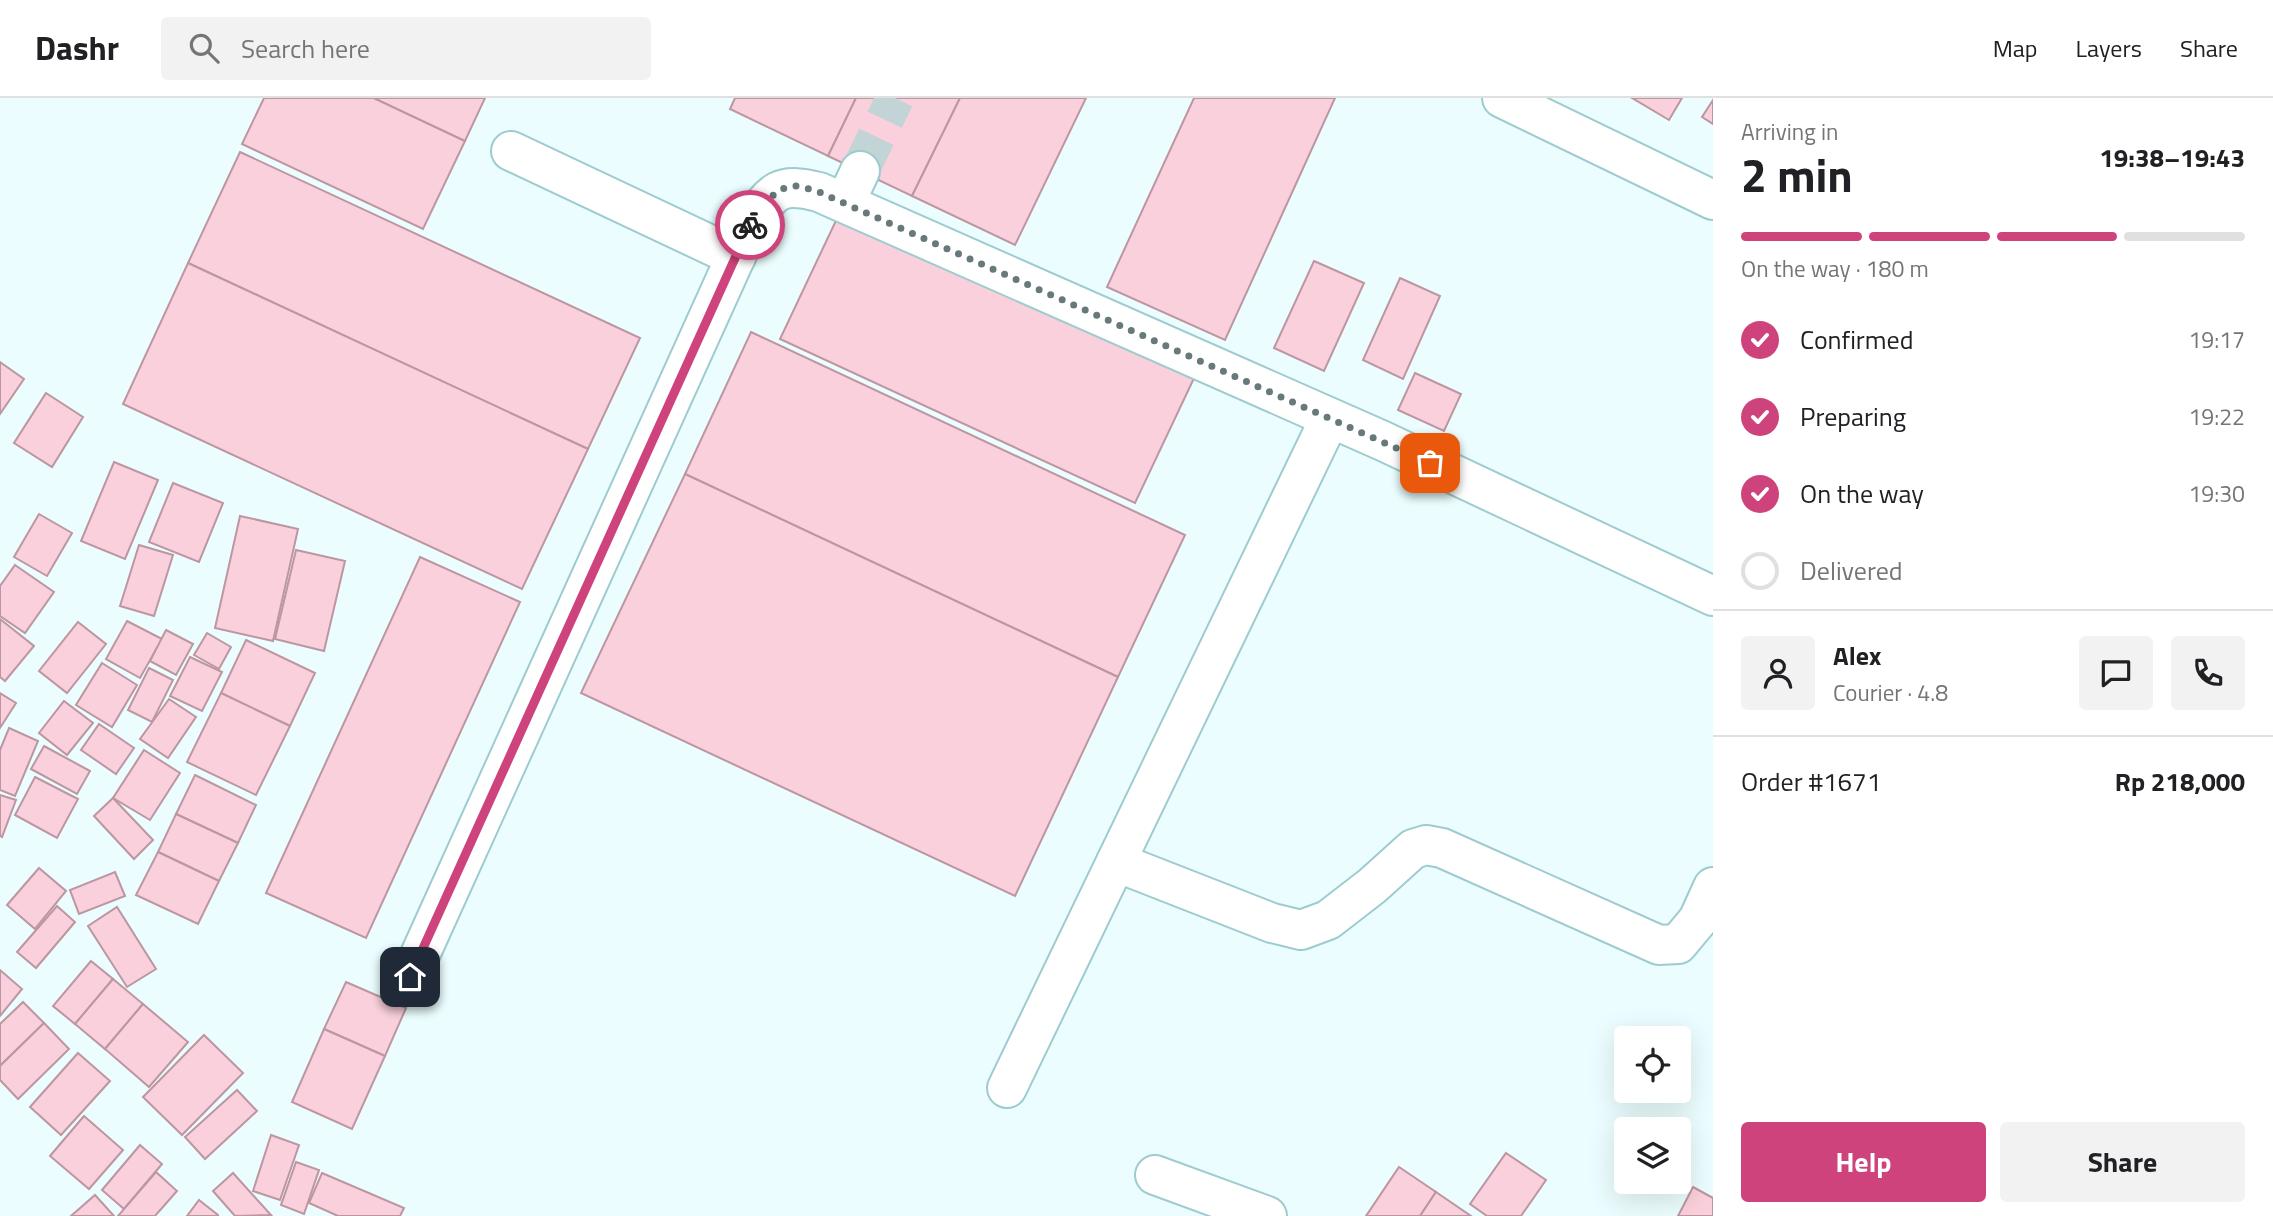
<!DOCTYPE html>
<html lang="en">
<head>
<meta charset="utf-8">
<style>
  :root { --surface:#fff; --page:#f2f2f2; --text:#202124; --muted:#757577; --line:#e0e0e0; --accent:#ce437b }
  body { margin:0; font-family:"Titillium Web",sans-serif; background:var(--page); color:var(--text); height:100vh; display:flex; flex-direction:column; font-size:26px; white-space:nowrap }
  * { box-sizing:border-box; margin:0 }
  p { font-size:23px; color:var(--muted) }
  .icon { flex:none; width:38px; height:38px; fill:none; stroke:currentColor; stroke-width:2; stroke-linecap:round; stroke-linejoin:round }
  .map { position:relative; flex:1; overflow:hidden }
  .sheet { display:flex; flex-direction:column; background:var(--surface); width:560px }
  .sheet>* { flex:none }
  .tools { position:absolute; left:1614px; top:928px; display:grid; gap:14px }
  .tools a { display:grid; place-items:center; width:77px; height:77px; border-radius:7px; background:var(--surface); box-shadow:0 7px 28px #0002; font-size:35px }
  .pin { position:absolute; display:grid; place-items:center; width:60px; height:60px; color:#fff; margin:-30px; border-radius:14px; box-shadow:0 4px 10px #0006 }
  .courier { position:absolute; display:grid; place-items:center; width:70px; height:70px; margin:-35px; border:5px solid #ce437b; border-radius:50%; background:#fff; color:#222; box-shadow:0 2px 9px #0007 }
  .headline em { font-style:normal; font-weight:700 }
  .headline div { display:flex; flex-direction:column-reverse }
  .headline { display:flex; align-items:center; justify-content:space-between; height:119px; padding:0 28px }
  h1 { font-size:46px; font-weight:700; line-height:52px }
  .bar { display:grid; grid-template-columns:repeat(4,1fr); gap:10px 7px; align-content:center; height:84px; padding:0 28px }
  .bar i { height:9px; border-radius:5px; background:var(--line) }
  .bar .selected { background:var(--accent) }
  .bar p { grid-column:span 4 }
  .line { display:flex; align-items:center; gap:18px; padding:0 28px; border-top:2px solid var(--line) }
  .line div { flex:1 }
  .round { display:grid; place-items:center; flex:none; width:74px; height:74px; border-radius:7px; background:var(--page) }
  ol { padding:0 28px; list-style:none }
  li { display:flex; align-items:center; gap:21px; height:77px }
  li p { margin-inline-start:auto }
  li .icon { padding:7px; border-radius:50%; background:var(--accent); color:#fff; stroke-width:4 }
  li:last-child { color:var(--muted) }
  li i { width:38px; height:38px; border:4px solid var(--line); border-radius:50% }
  .action { display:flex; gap:14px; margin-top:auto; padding:14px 28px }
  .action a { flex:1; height:80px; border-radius:7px; background:var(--accent); color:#fff; font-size:28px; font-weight:700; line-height:80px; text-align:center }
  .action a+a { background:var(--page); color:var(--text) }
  header { display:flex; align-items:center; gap:42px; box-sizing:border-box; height:98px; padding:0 35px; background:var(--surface); border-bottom:2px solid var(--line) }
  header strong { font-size:33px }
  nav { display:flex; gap:38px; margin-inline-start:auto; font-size:24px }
  .search { width:490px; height:63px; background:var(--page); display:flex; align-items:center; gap:18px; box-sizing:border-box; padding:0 24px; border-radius:7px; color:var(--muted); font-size:26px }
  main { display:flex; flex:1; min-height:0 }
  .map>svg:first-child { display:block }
  .building { fill:#f9d0dc; stroke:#bc96a0; stroke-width:2 }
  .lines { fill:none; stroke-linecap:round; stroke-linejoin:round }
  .minor-tunnel { stroke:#c2d4d5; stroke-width:38; stroke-dasharray:38 19; stroke-linecap:butt }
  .minor-casing { stroke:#9eccce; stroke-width:42 }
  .major-casing { stroke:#9eccce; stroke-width:42 }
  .minor { stroke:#fff; stroke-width:38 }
  .major { stroke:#fff; stroke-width:38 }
  .done { stroke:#67797a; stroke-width:7; stroke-dasharray:0 12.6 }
  .route { stroke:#ce437b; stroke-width:9 }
</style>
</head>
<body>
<header>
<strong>Dashr</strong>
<div class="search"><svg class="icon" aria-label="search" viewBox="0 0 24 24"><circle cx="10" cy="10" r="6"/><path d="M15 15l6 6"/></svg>Search here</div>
<nav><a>Map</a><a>Layers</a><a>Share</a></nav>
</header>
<main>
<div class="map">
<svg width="1713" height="1118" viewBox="0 0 1713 1118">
  <rect width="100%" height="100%" fill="#ebfdfe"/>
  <g class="building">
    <path d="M264,0H374L465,43L423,131L242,46Z"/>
    <path d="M374,0H485L465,43Z"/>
    <path d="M735,0H856L828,58L730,11Z"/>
    <path d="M856,0H960L912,98L828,58Z"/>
    <path d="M960,0H1086L1015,147L912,98Z"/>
    <path d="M1194,0H1335L1225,242L1107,189Z"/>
    <path d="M1632,0H1682L1669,22Z"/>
    <path d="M1713,2V26L1702,19Z"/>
    <path d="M240,54L640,240L588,351L188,165Z"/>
    <path d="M841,112L1196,276L1135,405L780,241Z"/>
    <path d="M1314,163L1364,185L1324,273L1274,250Z"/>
    <path d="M188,165L588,351L522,491L123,306Z"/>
    <path d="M1400,180L1440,198L1403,281L1363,262Z"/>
    <path d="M751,234L1185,437L1118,579L685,376Z"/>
    <path d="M0,264L24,281L0,316Z"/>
    <path d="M1415,275L1461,296L1444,333L1398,312Z"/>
    <path d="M46,295L83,319L52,369L14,345Z"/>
    <path d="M114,364L158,382L125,461L81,443Z"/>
    <path d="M685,376L1118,579L1015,798L581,595Z"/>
    <path d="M173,385L223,405L199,464L149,444Z"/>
    <path d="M39,416L72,435L47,478L14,459Z"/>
    <path d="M240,418L298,431L273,543L215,530Z"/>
    <path d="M139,447L173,457L154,518L120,508Z"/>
    <path d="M296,452L345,463L324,553L275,541Z"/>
    <path d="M420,459L520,504L366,840L266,795Z"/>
    <path d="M15,467L54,494L25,535L0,518V488Z"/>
    <path d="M0,521L34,548L5,583L0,579Z"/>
    <path d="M127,523L162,541L140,580L106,561Z"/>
    <path d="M78,524L106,546L67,595L39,573Z"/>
    <path d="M166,532L193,546L176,577L150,563Z"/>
    <path d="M207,535L231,549L219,571L194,557Z"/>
    <path d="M246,542L315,575L290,628L221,595Z"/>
    <path d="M190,559L222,574L202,613L170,598Z"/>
    <path d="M102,565L137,587L112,629L76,607Z"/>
    <path d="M149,570L173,582L152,624L128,612Z"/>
    <path d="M0,595L16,605L0,630Z"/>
    <path d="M221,595L290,628L256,697L187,664Z"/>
    <path d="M169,601L196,619L168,660L140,641Z"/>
    <path d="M64,603L93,625L67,657L39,635Z"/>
    <path d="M99,626L134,650L116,676L81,652Z"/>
    <path d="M9,630L38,643L15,698L0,692V652Z"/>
    <path d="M44,648L90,673L77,696L31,671Z"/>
    <path d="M144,652L180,675L150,722L113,700Z"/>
    <path d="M195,677L256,707L238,745L176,716Z"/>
    <path d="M35,679L78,701L57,740L15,717Z"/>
    <path d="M0,697L16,702L2,739L0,738Z"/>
    <path d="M113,700L153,742L134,761L94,718Z"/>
    <path d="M176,716L238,745L219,783L158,754Z"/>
    <path d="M158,754L219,783L198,826L136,797Z"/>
    <path d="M39,770L66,793L35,831L7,807Z"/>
    <path d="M115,774L125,798L79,816L70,792Z"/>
    <path d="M57,808L75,824L36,870L17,854Z"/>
    <path d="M117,809L156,871L127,889L88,828Z"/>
    <path d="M91,863L113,881L75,926L53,908Z"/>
    <path d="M0,872L22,891L0,918Z"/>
    <path d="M113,881L143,906L105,951L75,926Z"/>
    <path d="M346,884L406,910L385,958L324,931Z"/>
    <path d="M23,904L44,925L0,968V926Z"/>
    <path d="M143,906L188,944L149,989L105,951Z"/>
    <path d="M44,925L69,951L18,1001L0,982V968Z"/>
    <path d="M324,931L385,958L352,1031L292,1004Z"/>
    <path d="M204,937L243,975L182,1037L143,999Z"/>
    <path d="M78,955L110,983L61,1037L30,1009Z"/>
    <path d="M237,992L257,1013L205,1061L185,1039Z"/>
    <path d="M84,1018L123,1052L89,1091L50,1058Z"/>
    <path d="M271,1037L299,1047L280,1102L253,1093Z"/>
    <path d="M140,1047L162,1066L124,1111L102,1092Z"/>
    <path d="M1506,1055L1546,1082L1521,1118H1487L1470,1106Z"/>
    <path d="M296,1064L319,1072L304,1116L281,1107Z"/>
    <path d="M1399,1069L1436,1094L1420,1118H1366Z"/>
    <path d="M156,1074L177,1093L155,1118H118Z"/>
    <path d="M233,1075L271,1117L235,1118L213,1093Z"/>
    <path d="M322,1075L404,1110L400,1118H338L309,1105Z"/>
    <path d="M1693,1089L1713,1100V1118H1678Z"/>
    <path d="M1436,1094L1471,1118H1420Z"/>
    <path d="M95,1097L114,1118H71Z"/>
    <path d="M199,1102L218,1117V1118H187Z"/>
  </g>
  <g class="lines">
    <path class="minor-tunnel" d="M860,73L895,0"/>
    <defs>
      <g id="minor">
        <path d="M511,53L736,159"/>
        <path d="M845,105L860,73"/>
        <path d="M1116,764L1272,825L1301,832L1328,822L1372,788L1413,751L1426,747L1442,750L1659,847L1678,846L1698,822L1713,789"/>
        <path d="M410,879L751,125C773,92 779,84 819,94L1383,343L1713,498"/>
        <path d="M1007,990L1330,320"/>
        <path d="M1155,1077L1267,1118"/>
      </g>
      <path id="major" d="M1502,0L1713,102"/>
    </defs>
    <use href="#minor" class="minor-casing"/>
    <use href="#major" class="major-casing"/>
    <use href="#minor" class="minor"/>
    <use href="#major" class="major"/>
  </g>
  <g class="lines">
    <path class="done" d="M750,127C760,111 775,87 797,88C804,89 812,92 819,94L1430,365"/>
    <path class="route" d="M410,879L750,127"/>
  </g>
</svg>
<div class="tools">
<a><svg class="icon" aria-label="locate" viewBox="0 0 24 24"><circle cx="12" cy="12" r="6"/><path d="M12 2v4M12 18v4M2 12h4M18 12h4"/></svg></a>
<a><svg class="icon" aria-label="layers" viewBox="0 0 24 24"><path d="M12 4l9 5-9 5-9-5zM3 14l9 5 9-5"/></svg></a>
</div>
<div class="pin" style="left:1430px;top:365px;background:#ea580c"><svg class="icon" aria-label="bag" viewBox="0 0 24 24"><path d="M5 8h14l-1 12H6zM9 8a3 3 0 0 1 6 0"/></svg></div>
<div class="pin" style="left:410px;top:879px;background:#1f2937"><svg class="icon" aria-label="home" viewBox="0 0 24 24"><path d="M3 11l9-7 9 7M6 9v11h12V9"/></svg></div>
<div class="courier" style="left:750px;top:127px"><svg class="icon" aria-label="bike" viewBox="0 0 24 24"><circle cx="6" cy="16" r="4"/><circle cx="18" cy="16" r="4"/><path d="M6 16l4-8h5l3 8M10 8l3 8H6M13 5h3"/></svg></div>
</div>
<section class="sheet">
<div class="headline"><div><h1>2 min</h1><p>Arriving in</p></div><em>19:38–19:43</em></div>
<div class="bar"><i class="selected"></i><i class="selected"></i><i class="selected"></i><i></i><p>On the way · 180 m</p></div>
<ol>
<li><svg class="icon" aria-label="check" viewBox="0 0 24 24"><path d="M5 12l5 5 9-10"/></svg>Confirmed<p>19:17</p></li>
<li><svg class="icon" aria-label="check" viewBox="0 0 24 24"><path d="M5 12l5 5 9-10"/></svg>Preparing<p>19:22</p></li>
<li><svg class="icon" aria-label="check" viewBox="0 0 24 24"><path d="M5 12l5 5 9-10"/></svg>On the way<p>19:30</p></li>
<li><i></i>Delivered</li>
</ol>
<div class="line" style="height:126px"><a class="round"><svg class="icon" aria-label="person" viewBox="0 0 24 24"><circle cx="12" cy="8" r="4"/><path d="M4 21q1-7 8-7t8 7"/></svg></a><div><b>Alex</b><p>Courier · 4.8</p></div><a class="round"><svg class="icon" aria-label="chat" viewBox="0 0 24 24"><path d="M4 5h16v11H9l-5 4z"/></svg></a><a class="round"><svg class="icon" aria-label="phone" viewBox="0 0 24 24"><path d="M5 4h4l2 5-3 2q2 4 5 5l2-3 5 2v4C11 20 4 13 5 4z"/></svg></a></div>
<div class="line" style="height:91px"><div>Order #1671</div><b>Rp 218,000</b></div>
<div class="action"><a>Help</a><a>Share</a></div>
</section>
</main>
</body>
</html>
